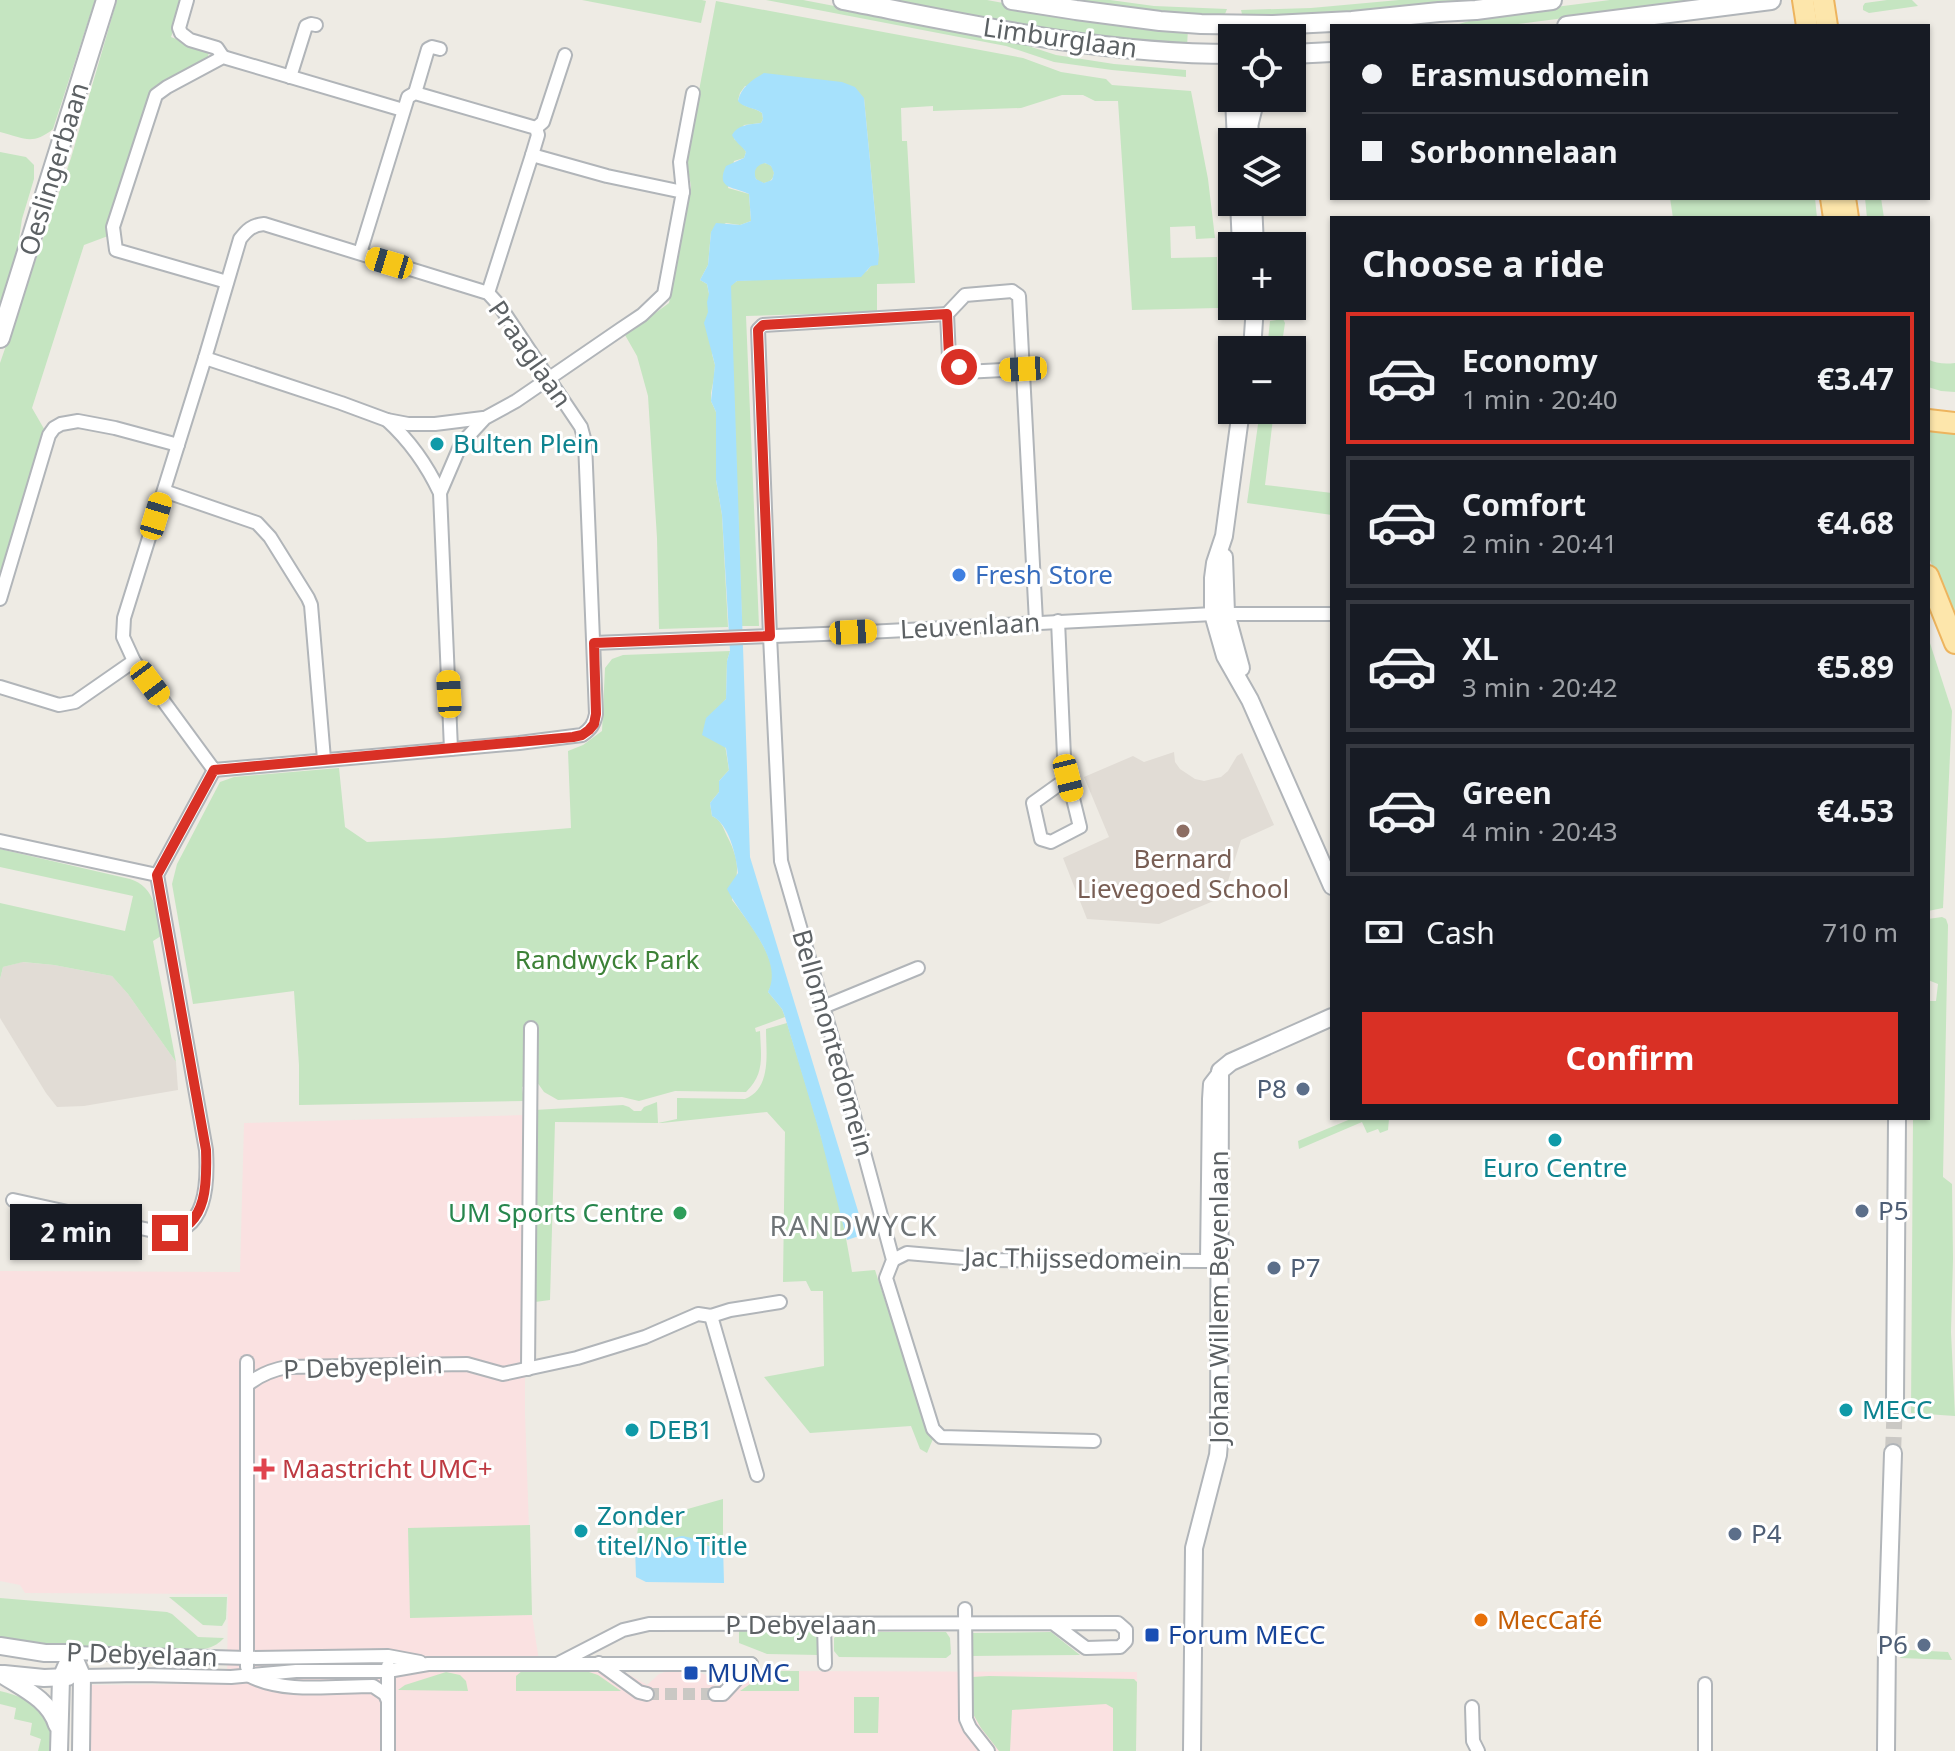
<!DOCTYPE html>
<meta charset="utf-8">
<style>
body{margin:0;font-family:"Noto Sans",sans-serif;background:#242831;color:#f1f3f6;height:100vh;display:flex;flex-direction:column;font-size:30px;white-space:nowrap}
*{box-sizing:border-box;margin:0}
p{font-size:26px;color:#9ea1a6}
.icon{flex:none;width:44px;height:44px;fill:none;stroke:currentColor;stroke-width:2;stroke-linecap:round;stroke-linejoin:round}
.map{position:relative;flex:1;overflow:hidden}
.sheet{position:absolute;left:1330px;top:216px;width:600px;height:904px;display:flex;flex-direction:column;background:#171b24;border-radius:0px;box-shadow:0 2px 6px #0004}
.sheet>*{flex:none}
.guide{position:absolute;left:1330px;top:24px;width:600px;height:176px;border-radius:0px;box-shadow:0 2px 6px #0004;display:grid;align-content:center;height:176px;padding:0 32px;background:#171b24}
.buttons{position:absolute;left:1218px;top:24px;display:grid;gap:16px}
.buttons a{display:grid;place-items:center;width:88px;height:88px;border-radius:0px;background:#171b24;box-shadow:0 2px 6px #0004;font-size:40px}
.end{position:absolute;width:36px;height:36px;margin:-18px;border:10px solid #d93025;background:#fff;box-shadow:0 0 0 4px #fff}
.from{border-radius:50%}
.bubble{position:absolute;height:56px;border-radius:0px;background:#171b24;box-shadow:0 2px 6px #0004;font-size:26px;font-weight:700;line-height:56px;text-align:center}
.car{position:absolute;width:24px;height:48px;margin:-24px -12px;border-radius:10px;box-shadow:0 0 6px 2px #0007;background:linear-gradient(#f5c518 24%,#345 0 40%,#f5c518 0 76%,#345 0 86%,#f5c518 0)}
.guide b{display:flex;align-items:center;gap:28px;height:76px;font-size:30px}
.guide b+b{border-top:2px solid #363941}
.guide i{width:20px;height:20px;background:#f1f3f6}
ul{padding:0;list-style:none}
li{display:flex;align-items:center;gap:24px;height:132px;margin:0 16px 12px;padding:0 16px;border:4px solid #363941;border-radius:0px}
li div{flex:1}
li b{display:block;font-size:30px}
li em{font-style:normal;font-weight:700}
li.on{border-color:#d93025}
li>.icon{width:72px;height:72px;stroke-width:1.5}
h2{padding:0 32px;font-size:36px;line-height:96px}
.pay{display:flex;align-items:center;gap:20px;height:88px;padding:0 32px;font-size:30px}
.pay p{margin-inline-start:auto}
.primary-button{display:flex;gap:16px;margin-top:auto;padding:16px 32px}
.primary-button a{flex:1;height:92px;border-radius:0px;background:#d93025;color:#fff;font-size:32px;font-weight:700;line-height:92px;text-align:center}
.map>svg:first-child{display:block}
</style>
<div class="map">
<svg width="1955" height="1751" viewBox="0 0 1955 1751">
<rect width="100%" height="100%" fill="#eeebe4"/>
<g fill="#e1dcd5">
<path d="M1174,752l1,10 5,7 15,10 9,2 17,-4 7,-6 9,-15 5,-3 32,72 -33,15 -18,57 -64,27 -72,-5 -24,-61 46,-21 -25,-60 49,-21 11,6z"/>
<path d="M22,962l32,3 58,11 16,18 48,68 2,28 -94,16 -27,1 -11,-14 -46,-75v-39l3,-12z"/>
</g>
<path fill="#fae1e1" d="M525,1115v298l7,202 7,46 48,9 36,1 24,14 12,-11 18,-6 9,-1 20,8 10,13 15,-17 406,1 -1,79h-1047l1,-66 137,-1 1,-90 -203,-1 -5,-8 -20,-4v-310l240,1 4,-149z"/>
<g fill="#c5e5c1" fill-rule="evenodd">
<path d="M0,0h95l-42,129c-21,17 -29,9 -53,3z"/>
<path d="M117,0h67l-13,37 38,15 -2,8 -55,31 -44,145 -24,9 -52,163 15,26 -47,154v-225l71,-205z"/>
<path d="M582,0h120l4,1 -5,22z"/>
<path d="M766,0h37l204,39 49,16 58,9 72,6v7l-74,-7 -58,-8 -48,-16z"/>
<path d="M885,0h102l98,18 103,11 -1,17 -104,-10z"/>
<path d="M1037,0h73l44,6 73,3 -2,5 -7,5z"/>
<path d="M1399,0h92l-110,13 -134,5 -5,-4 -1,-4 70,-2z"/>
<path d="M1610,0h92l-200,26h-50l34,-10z"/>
<path d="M1887,0h25l6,6 -49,7 -6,-3v-4l2,-3z"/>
<path d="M716,1l307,57 38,14 45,7 6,6 79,6 17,88 7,59 -19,1 -1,-13 -25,1 1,31 46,-1 1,51 -86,2 -14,-209h-23l-12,-6h-21l-41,13 -88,3v-5l-32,2 1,33h5l8,142 -38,1v28l-131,4 13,310h-17l-11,-313 -19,41 3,11 -1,13 -3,15v8l5,11v68l6,35 6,112 -69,2 -2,-91 -9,-142 -11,-40 -12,-21 44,-32 22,-117 -5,-27zM745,86l119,12 15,157 -12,16 -4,2 -126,8 -6,4v16l-22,-7 -2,-10 -7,-4 8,-15 3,-33 15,-9 14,2 11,-4 -2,-27 -21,-6 6,-27 10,-3 2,-6 -5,-8 -7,-5 10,-14 17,-2 2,-4 -1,-6c-8,-6 -19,-5 -24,-13l2,-7z"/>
<path d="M0,152l26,5 8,8v14l-12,40 -6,40 -16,47z"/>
<circle cx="764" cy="173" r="10"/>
<path d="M1670,198h145l2,20h-144z"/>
<path d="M1865,198h16l3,20h-17z"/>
<path d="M1283,319l2,4 -4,27h-14l3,-29z"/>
<path d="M1928,359c8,5 18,5 27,4v29l-14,-1 -13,-4z"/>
<path d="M1260,410h14l-9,75 67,8v22l-85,-12z"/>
<path d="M1928,426l27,4v194l-27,-69z"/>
<path d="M1928,637l24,74 -9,197 -15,3z"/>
<path d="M730,651l-3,10 -1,38 -7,8 10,63 -10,11v11l-9,11 2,13c9,4 11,11 15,20 14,27 11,36 5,64 15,20 42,53 41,80 0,3 -3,8 -5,12l14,17 3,8 -30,11 1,4 4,-1c1,25 5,43 -14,61l-71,-1 -36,10 -17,-4 -64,3 -14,-8 -7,-10 -15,5 2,14 -225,4v-40l-5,-74 -101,13 -21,-120 5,-20 43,-82 14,-5 105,-9 6,59 22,15 77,-4 127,-10 -3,-77 15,-6 19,-14 3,-63 7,-9 11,-4z"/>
<path d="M0,849l130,30c26,8 26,33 31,57l-8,5 23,121 -48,-68 -16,-18 -58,-11 -31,-3 -20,5 -3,12v-76l125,28 8,-35 -133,-29z"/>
<path d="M1942,917l4,2 2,6 -5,252 9,7 1,75 -2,73 4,84 -44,-3 2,-295h15v-117h8l2,-17 -10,-4v-61z"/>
<path d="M787,1023c25,82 52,165 65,249l23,-2 48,147 10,22 -6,14 -7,-4 -9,-23 -101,7 -46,-56 60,-11 -1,-75h-12l-5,-10 -23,1 2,-150 -18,-20 -105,11 -107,-1 -5,178 -15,2 -1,-192 89,-5 6,2 5,4h7l3,-4 13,-5 1,21 19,-4v-21l68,1c27,-11 21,-46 21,-70z"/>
<path d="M1353,1118h64l-28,1 -1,11 -8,3 -2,-4 -11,4 -5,-11 -63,27 -1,-8z"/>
<path d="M723,1499v46l-7,3 -9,-1 -13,-8 -30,1 -9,6 -20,3 3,-21 4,-1 3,-6z"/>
<path d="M530,1525l2,90 -122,3 -2,-90z"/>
<path d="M169,1597h58l-1,22 -4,7 -19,-1z"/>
<path d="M0,1598l167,14 5,2 26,23 26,1c-5,5 -9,8 -16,10 -22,6 -47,2 -69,1 -47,-2 -93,-4 -139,-12z"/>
<path d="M739,1631l76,1 4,5v18l-52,-1 -28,-11z"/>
<path d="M841,1632h105l4,6 1,16 -5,4 -107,-1 -5,-6v-13z"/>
<path d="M1051,1632l29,23 -109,1 -1,-23z"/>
<path d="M1910,1650l38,2 4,8 -52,-2 5,-7z"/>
<path d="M523,1670l63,1 12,4 23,16h-105v-15z"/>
<path d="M777,1671h22v20h-59l23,-16z"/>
<path d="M446,1672l14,3 6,6 2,10 -70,-1 7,-5z"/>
<path d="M989,1676l145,3 3,3 -1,69h-23v-43l-7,-4 -94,6 -2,41h-11l-18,-23 -8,-14 -1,-37z"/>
<path d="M0,1691c39,10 50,19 54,60h-16l3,-12 -11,-4 2,-12 -18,-4 2,-11 -16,-4z"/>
<path d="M854,1697h25l-1,36h-24z"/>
</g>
<g fill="#a6e1fc" fill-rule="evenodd">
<path d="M764,73l78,9 13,5 9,11 15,157 -1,10 -7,1 -10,11 -124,4 -6,5 19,571 115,377 -18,6 -27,-106 -35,-117 -3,-8 -14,-17c17,-34 -28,-75 -41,-103l11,-16c-2,-18 -9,-49 -26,-57l-2,-13 9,-11v-11l10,-11 -3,-22 -24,-13 4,-17 20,-19 1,-38 3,-10 -8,-136 -6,-35v-68l-5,-11 4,-36 -11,-42 4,-11 -1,-10 2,-8 -2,-10 -7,-4 8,-15 3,-33 5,-9 24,2 11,-4 -2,-27c-15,-8 -34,-4 -23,-28l18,-8 2,-6c-4,-6 -11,-10 -14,-17 5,-10 18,-11 29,-12l2,-4 -1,-6c-8,-6 -19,-5 -24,-12 3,-14 14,-21 26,-28zM765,163l6,3 3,7 -2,7 -8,3 -8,-4c-3,-8 0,-14 9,-16z"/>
<path d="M682,1536c4,1 8,1 12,3 12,5 16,11 29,6l1,38 -78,-1 -10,-5 -1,-30 20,-1 9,-6z"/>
</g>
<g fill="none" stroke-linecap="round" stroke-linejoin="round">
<path stroke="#cac8c4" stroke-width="12" stroke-dasharray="12 6" stroke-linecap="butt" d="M647,1694h68"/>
<path stroke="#cac8c4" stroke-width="16" stroke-dasharray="16 8" stroke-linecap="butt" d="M1893,1453l2,-52"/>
<g stroke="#b1b5b9" stroke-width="16">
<g id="minor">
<path d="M187,0l-8,28 2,5 9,7 27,8 6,9"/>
<path d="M290,77l16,-51 5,-2 5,1"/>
<path d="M415,93l13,-44 4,-2 8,2"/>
<path d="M536,128l7,-6 22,-67"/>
<path d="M683,192l-3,-30 13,-69"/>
<path d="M264,224l224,69 11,12 82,122 4,15 11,272c-2,10 -5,15 -14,21l-63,8 -305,27 -80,-109 -11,-24 1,-19 81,-260 35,-119c7,-9 12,-14 24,-15z"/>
<path d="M360,253l48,-156 7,-4 121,35 2,7 -6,20 -44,138"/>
<path d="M227,282l-111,-32 -3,-23 43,-132 11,-8 56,-30 180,53"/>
<path d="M947,314l-184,11 -5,5 12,306 11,225 65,225 47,174 -7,18 47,151 8,8 153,4"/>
<path d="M205,358l136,45 46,17 21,4h27l48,-6"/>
<path d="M1023,369l-59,3 -15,-15 -2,-43 18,-19 47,-4 7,5 17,326"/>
<path d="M387,420c23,21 40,45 53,73l11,256"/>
<path d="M164,491l93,32 13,14 38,61 3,7 13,154"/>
<path d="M440,493l21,-49 24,-26 31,-17 105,-72 21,-14 22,-21 19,-102 -76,-16 -75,-21"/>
<path d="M0,599l49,-164 5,-7 7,-4 17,-3 37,7 63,17"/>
<path d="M1058,621l6,136 4,21 -35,25 8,36 10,3 29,-15 -12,-49"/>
<path d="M594,643l254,-10 365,-19h119"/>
<path d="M0,687l59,18 16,-3 59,-41"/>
<path d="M0,841l157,34"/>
<path d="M823,1007l95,-39"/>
<path d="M13,1200l150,33c44,0 45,-50 43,-83l-49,-275 57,-105"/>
<path d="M893,1260l14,-7 81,7 219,1 2,-162 1,-15 10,-13"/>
<path d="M711,1316l46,159"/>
<path d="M528,1369l3,-341"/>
<path d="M247,1385c12,-10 24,-15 40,-18l180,-3 36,10 74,-16 68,-21 53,-23 13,2 19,-6 50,-8"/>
<path d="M965,1609l1,110 4,9 18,23"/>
<path d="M824,1625l1,39"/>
<path d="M72,1653l175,5 141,-2 32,6"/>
<path d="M599,1663l40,29 8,2"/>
<path d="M557,1664l66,-34 26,-6 469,-1 8,7v11l-6,6 -34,1 -32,-24"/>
<path d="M388,1666v85"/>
<path d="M247,1667v-305"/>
<path d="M248,1675c34,19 86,11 125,11l12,8 3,7"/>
<path d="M82,1676l59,-1 90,2 65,-6h92l40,-7h323"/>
<path d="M1705,1684v67"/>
<path d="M715,1694h8l28,-30"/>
<path d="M1472,1707l1,34 5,10"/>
</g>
</g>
<g stroke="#b1b5b9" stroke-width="20">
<g id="tertiary">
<path d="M1234,98l2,44"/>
<path d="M1249,112l1,30"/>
<path d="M1239,202l2,44"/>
<path d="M1253,202l2,44"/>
<path d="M1252,350l3,-44"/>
<path d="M1241,410l-17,126 -9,27 -2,15v36l12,42 25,44 82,186"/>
<path d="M1224,557l2,56 15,55"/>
<path d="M1895,1401l2,-283"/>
<path d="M0,1646l45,7h27"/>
<path d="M72,1653l10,23 -1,75"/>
<path d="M1,1674c21,14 48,25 56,51"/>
<path d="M4,1674l40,4 24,-1"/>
<path d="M59,1751l2,-73 11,-25"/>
<path d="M1192,1751l2,-203 24,-93 1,-12 1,-372 11,-9 101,-45"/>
<path d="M1886,1751l1,-110 6,-188"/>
</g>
</g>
<g stroke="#b1b5b9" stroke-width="22">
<g id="secondary">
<path d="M843,0c129,25 257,54 389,54"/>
<path d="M1012,0l64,10 84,11 41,3 72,1 79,-4 87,-9 37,-2 76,-10"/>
<path d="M1567,26l204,-26"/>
<path d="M1292,54l40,-2"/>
<path d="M1249,122l6,-24"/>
<path d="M0,338l106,-338"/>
</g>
</g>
<g stroke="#edb45e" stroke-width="24">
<g id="primary">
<path d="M1803,0l4,26"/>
<path d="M1823,0l4,26"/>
<path d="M1831,198l3,20"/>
<path d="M1845,198l3,20"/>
<path d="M1928,420l27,3"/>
<path d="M1928,576l27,67"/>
</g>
</g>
<use href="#minor" stroke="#fff" stroke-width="12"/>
<use href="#tertiary" stroke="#fff" stroke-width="16"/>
<use href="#secondary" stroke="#fff" stroke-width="18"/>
<use href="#primary" stroke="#fde6ab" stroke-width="20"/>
</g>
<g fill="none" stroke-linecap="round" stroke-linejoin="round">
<path stroke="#d93025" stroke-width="10" d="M170,1233c38,-8 37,-52 36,-83l-49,-275 57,-105 359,-33 9,-2 7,-5 5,-6 2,-10 -2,-71 176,-7 -12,-306 5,-5 184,-11 2,43 10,10"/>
</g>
<g fill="#0f9aa8" stroke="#fff" stroke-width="3">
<circle cx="437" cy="444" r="8"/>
<circle cx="1555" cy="1140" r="8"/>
<circle cx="1846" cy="1410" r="8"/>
<circle cx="632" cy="1430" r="8"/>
<circle cx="581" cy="1531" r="8"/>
</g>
<circle fill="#3f7fe0" stroke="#fff" stroke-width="3" cx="959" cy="575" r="8"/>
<circle fill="#8d6e63" stroke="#fff" stroke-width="3" cx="1183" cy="831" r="8"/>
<g fill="#5c6f8a" stroke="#fff" stroke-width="3">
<circle cx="1303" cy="1089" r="8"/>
<circle cx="1862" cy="1211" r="8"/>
<circle cx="1274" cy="1268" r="8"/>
<circle cx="1735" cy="1534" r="8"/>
<circle cx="1924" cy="1645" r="8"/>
</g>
<circle fill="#2e9e5b" stroke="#fff" stroke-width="3" cx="680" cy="1213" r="8"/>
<path fill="#e0444e" stroke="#fff" stroke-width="3" d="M260 1457h8v8h8v8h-8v8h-8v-8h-8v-8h8z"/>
<circle fill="#e8710a" stroke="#fff" stroke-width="3" cx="1481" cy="1620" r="8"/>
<g fill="#1a4fb4" stroke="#fff" stroke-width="3">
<rect x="1144" y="1627" width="16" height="16" rx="4"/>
<rect x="683" y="1665" width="16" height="16" rx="4"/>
</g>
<g text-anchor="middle" stroke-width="6" stroke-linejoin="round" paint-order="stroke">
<g font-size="26" fill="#5c6164" stroke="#fff">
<text transform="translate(1060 38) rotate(8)" y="9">Limburglaan</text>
<text transform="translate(54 169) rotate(-73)" y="9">Oeslingerbaan</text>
<text transform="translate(530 354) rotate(55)" y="9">Praaglaan</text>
<text transform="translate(970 626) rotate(-3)" y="9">Leuvenlaan</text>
<text transform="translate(833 1043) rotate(74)" y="9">Bellomontedomein</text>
<text transform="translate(1073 1259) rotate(1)" y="9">Jac Thijssedomein</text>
<text transform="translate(1219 1297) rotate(-90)" y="9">Johan Willem Beyenlaan</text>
<text transform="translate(363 1367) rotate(-2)" y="9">P Debyeplein</text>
<text x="801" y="1634">P Debyelaan</text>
<text transform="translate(142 1655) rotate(2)" y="9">P Debyelaan</text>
</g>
<g font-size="26" fill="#0d838f" stroke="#fff" text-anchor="start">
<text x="453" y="453">Bulten Plein</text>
<text x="1555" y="1177" text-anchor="middle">Euro Centre</text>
<text x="1862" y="1419">MECC</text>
<text x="648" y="1439">DEB1</text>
<text x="597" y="1525">Zonder<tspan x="597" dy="30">titel/No Title</tspan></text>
</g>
<g font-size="26" fill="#366cbe" stroke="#fff" text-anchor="start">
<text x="975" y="584">Fresh Store</text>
</g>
<g font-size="26" fill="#785e54" stroke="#fff">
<text x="1183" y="868">Bernard<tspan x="1183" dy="30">Lievegoed School</tspan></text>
</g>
<g font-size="26" fill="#3c8136" stroke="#fff">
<text x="607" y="969">Randwyck Park</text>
</g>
<g font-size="26" fill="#4e5e75" stroke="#fff" text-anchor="start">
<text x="1287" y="1098" text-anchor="end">P8</text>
<text x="1878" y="1220">P5</text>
<text x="1290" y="1277">P7</text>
<text x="1751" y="1543">P4</text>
<text x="1908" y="1654" text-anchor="end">P6</text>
</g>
<g font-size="26" fill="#27864d" stroke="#fff" text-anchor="end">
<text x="664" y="1222">UM Sports Centre</text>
</g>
<g font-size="26" fill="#be3a42" stroke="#fff" text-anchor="start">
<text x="282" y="1478">Maastricht UMC+</text>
</g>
<g font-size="26" fill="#c56008" stroke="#fff" text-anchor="start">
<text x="1497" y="1629">MecCafé</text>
</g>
<g font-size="26" fill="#164399" stroke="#fff" text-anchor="start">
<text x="1168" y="1644">Forum MECC</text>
<text x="707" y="1682">MUMC</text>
</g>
<g font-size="28" letter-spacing="2" fill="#6d7376" stroke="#fff">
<text x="854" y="1236">RANDWYCK</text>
</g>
</g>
</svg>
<div class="buttons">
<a><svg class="icon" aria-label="locate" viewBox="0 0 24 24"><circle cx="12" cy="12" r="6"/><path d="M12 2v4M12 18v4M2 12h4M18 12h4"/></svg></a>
<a><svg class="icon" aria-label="layers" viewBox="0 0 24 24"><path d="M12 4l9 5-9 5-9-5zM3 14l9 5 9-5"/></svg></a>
<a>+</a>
<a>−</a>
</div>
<i class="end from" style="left:959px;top:367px"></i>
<i class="end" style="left:170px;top:1233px"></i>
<div class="bubble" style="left:10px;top:1204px;width:132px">2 min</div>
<i class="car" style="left:389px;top:263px;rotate:287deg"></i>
<i class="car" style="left:1023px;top:369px;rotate:267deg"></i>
<i class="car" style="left:156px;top:516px;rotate:17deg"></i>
<i class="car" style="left:853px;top:632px;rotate:87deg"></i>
<i class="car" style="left:150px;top:683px;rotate:143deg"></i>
<i class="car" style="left:449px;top:694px;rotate:357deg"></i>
<i class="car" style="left:1068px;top:778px;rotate:166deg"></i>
<div class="guide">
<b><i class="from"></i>Erasmusdomein</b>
<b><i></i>Sorbonnelaan</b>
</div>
<section class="sheet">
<h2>Choose a ride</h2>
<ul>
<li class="on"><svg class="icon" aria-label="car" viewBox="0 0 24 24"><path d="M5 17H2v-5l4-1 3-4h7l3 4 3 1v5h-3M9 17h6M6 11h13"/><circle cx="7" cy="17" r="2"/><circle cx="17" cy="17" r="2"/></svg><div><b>Economy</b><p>1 min · 20:40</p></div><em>€3.47</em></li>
<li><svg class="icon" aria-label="car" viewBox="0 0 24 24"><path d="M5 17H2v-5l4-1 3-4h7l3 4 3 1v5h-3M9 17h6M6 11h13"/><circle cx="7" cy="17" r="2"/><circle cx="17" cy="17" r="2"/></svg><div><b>Comfort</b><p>2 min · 20:41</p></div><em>€4.68</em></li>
<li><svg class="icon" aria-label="car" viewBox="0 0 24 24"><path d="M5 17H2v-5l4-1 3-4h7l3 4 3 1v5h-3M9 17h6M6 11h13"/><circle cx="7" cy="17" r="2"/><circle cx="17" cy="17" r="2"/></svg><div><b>XL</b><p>3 min · 20:42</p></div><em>€5.89</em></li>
<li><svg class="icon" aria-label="car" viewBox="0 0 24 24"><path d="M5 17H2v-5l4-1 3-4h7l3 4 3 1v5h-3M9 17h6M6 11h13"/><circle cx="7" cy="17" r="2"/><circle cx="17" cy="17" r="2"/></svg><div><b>Green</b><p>4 min · 20:43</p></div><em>€4.53</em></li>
</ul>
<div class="pay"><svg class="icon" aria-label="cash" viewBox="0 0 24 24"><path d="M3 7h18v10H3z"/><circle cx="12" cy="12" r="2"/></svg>Cash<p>710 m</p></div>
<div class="primary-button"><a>Confirm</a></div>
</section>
</div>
